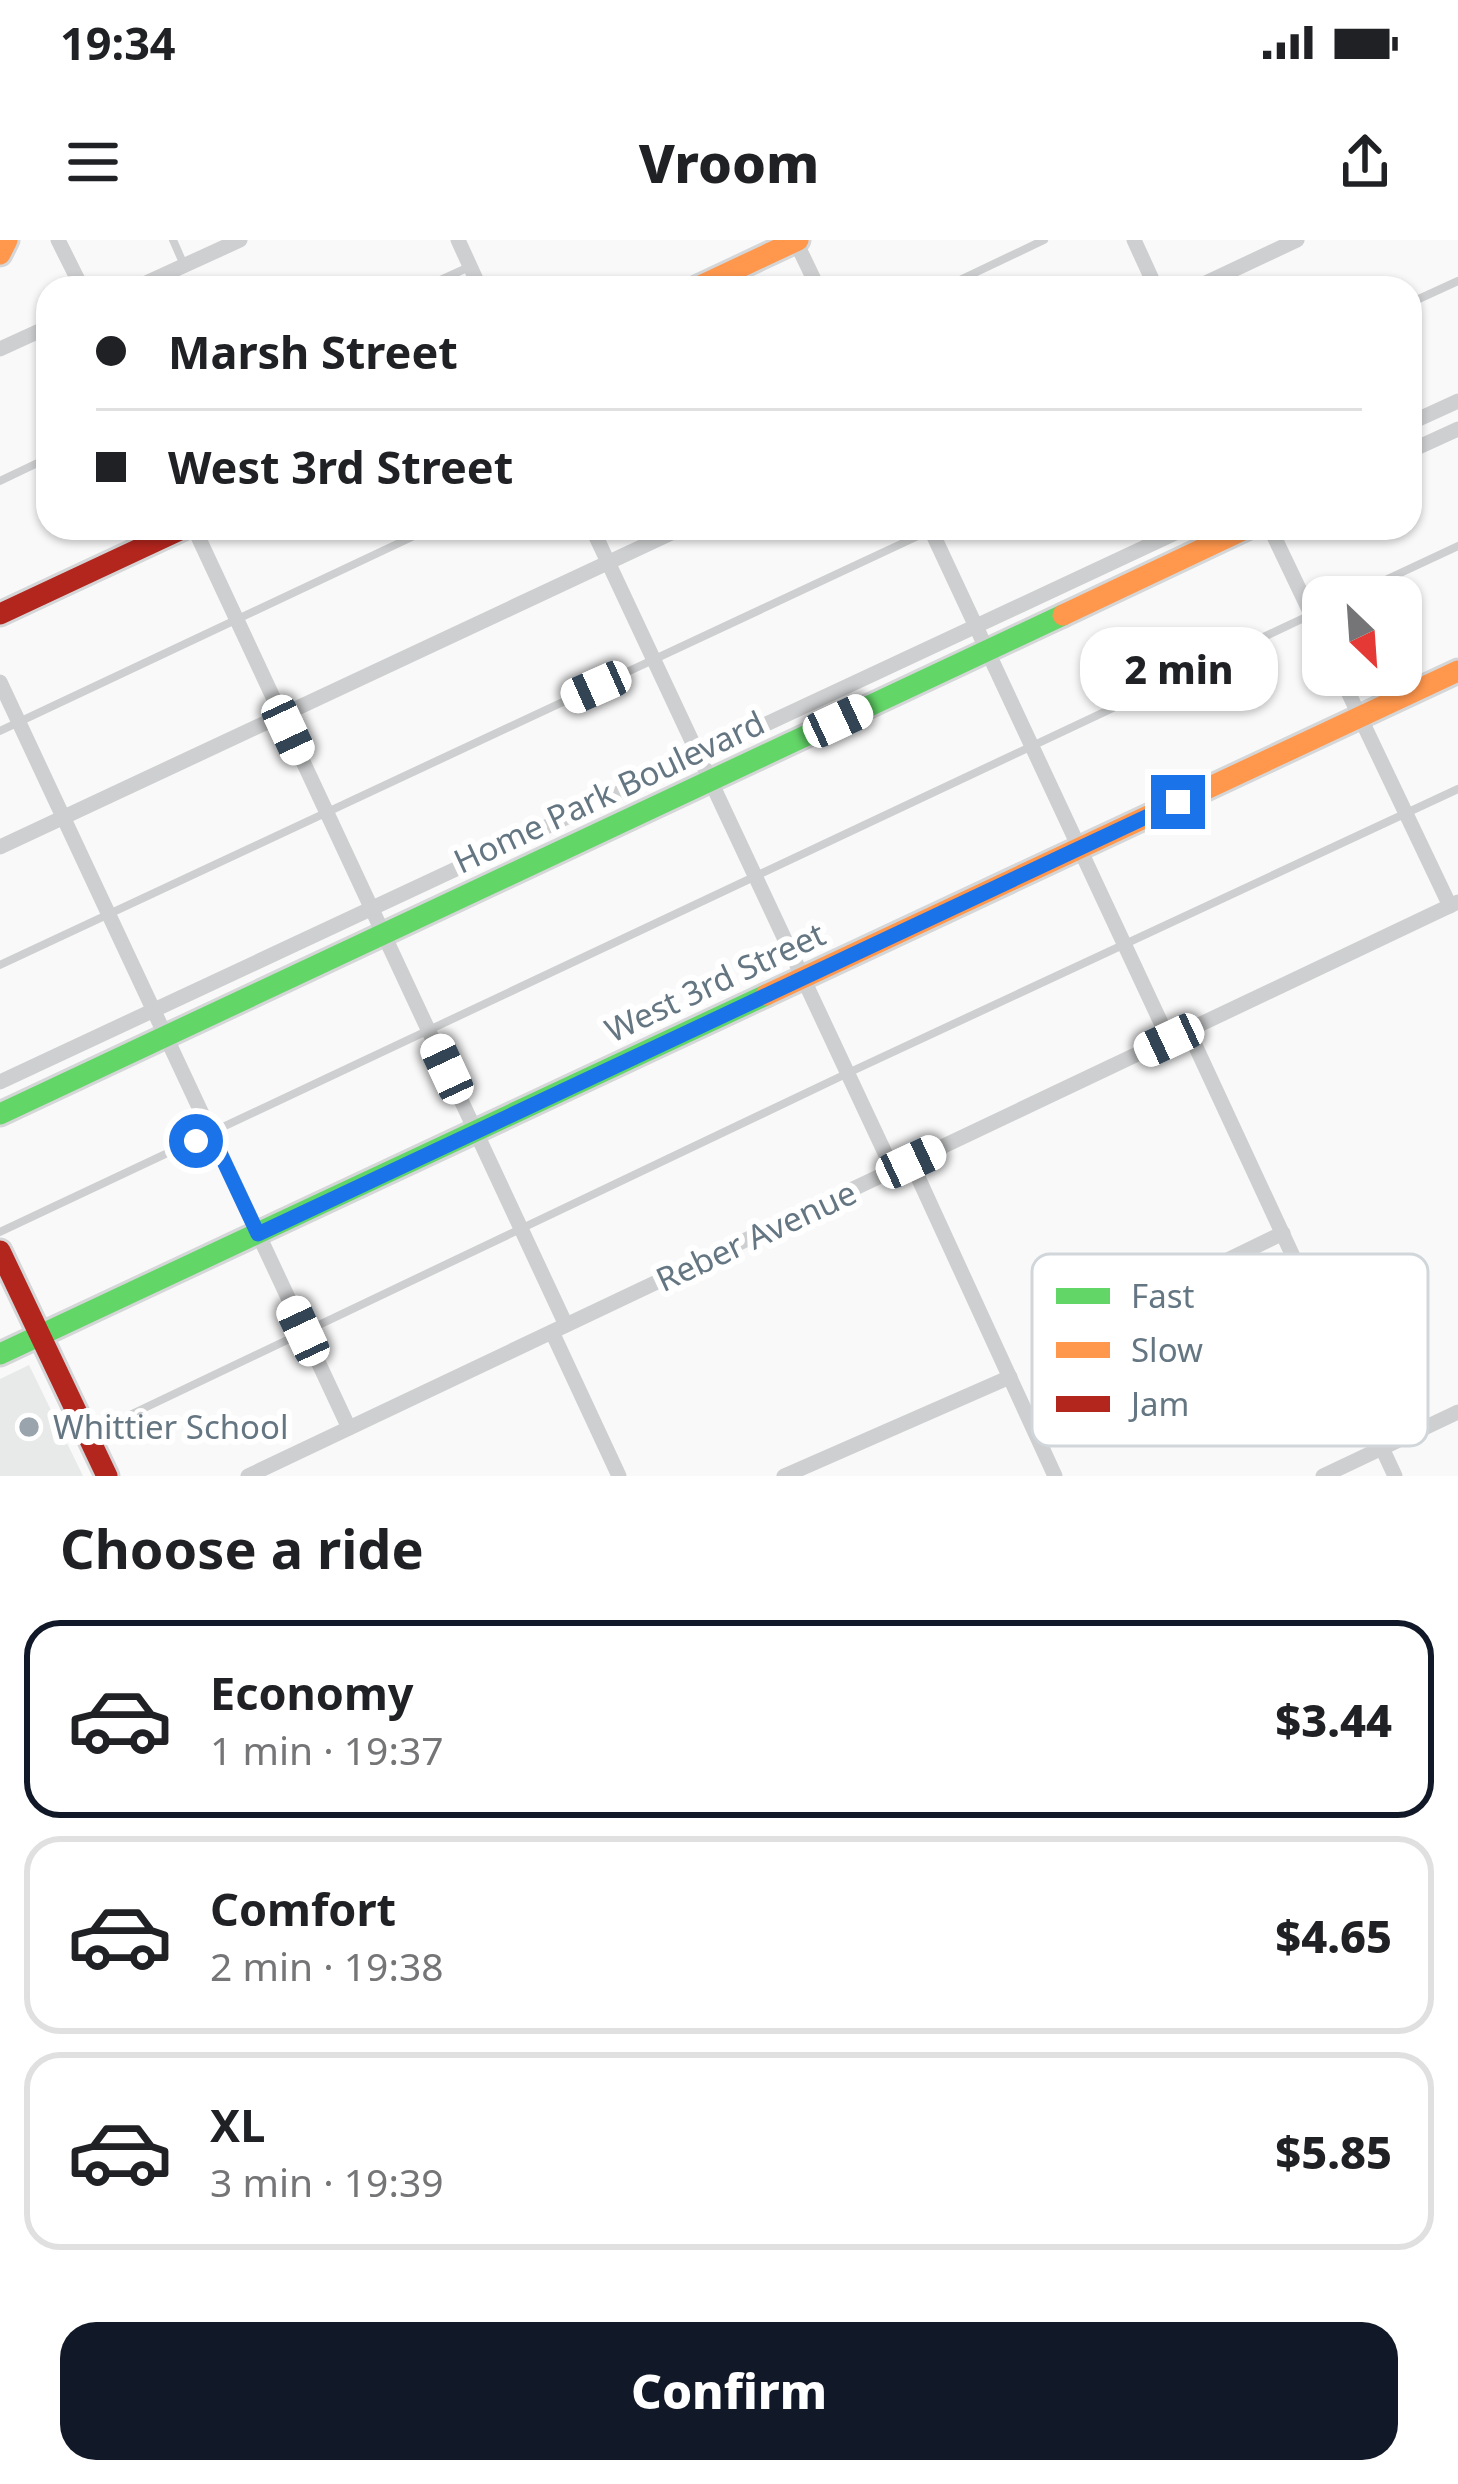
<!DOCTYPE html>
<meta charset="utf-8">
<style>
body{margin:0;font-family:"Noto Sans",sans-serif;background:#f6f6f6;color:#202124;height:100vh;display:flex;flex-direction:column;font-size:45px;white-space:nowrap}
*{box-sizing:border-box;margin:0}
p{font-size:39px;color:#757577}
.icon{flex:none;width:66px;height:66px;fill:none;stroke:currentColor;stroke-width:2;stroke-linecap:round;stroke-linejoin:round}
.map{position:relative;height:1236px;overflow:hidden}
.drawer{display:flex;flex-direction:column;background:#fff;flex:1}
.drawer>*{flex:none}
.banner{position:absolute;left:36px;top:36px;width:1386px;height:264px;border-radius:36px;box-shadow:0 3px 9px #0004;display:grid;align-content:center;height:264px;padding:0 60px;background:#fff}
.needle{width:78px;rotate:155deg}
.fabs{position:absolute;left:1302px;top:336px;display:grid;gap:24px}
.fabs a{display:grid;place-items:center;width:120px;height:120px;border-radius:24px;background:#fff;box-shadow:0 3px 9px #0004;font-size:60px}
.end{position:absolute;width:54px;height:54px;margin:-27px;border:15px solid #1a73e8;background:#fff;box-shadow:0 0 0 6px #fff}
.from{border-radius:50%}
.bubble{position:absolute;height:84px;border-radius:36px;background:#fff;box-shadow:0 3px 9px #0004;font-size:39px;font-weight:800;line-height:84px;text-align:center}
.car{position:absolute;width:36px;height:72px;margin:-36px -18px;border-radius:15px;box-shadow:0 0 9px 3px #0007;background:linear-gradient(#fff 24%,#345 0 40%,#fff 0 76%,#345 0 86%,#fff 0)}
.banner b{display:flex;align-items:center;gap:42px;height:114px;font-size:45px}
.banner b+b{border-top:3px solid #e0e0e0}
.banner i{width:30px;height:30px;background:#202124}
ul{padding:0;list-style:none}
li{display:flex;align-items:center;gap:36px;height:198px;margin:0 24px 18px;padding:0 36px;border:6px solid #e0e0e0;border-radius:36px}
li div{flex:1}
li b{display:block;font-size:45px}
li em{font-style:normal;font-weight:800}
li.current{border-color:#111827}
li>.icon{width:108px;height:108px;stroke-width:1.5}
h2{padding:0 60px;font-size:54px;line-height:144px}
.button{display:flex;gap:24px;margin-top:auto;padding:24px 60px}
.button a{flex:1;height:138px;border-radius:36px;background:#111827;color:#fff;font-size:48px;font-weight:800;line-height:138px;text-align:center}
.status{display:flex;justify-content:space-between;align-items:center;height:84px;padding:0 60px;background:#fff;direction:ltr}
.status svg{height:33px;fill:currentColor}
header{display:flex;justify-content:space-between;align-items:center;height:156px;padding:0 60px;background:#fff;font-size:54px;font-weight:800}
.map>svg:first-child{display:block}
</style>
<div class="status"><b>19:34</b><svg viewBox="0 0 49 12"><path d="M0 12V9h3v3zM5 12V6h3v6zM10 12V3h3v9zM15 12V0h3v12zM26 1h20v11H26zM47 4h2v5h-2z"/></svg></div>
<header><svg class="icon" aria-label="menu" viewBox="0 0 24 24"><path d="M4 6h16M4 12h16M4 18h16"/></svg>Vroom<svg class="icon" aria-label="share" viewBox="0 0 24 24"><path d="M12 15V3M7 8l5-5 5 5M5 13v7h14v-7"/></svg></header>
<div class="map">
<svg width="1458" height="1236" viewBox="0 0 1458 1236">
<rect width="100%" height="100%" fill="#f9f9f9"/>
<path fill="#e8e9e9" d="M29,1125l54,111h-83v-97z"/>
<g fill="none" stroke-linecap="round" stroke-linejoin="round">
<g stroke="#d5d6d7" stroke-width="27">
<g id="fast">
<path d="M0,874l1063,-499"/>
<path d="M0,1114l766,-359"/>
</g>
</g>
<g stroke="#d5d6d7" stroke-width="27">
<g id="slow">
<path d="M0,14l7,-14"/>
<path d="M696,48l102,-48"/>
<path d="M1063,375l184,-87"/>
<path d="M766,755l692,-324"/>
</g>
</g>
<g stroke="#d5d6d7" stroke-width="27">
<g id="jam">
<path d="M0,374l184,-86"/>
<path d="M0,1011l107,225"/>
</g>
</g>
<g stroke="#cecfd0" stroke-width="8">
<path d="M173,0l11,25"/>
<path d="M423,48l46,-21"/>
<path d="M943,48l101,-48"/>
<path d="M1410,63l48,-22"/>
<path d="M0,241l48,-23"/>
<path d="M1349,357l109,-51"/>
<path d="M0,491l431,-203"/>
<path d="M0,725l933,-436"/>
<path d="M0,992l1323,-623"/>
<path d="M92,1193l756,-360 610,-284"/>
</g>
<g stroke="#cecfd0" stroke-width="15">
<path d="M58,0l24,48"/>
<path d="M458,0l22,48"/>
<path d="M795,0l23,48"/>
<path d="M1134,0l22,48"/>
<path d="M135,48l105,-48"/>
<path d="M1195,48l102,-48"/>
<path d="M0,109l48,-22"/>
<path d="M1410,183l48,-22"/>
<path d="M1410,211l48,-22"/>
<path d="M194,288l372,797"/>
<path d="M592,288l301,642"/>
<path d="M930,288l239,512"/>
<path d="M1270,288l53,111"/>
<path d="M1340,435l110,231"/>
<path d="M0,442l349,746"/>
<path d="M0,607l682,-319"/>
<path d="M1188,790l207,446"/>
<path d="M0,842l1186,-554"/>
<path d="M911,922l144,314"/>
<path d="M1174,1046l109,-53"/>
<path d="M552,1092l67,144"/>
<path d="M248,1236l1210,-574"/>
<path d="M784,1236l226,-99"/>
<path d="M1323,1236l135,-64"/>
</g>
<use href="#fast" stroke="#63d668" stroke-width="21"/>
<use href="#slow" stroke="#ff974d" stroke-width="21"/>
<use href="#jam" stroke="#b3261e" stroke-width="21"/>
</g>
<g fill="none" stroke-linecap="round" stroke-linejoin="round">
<path stroke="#1a73e8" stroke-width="15" d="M196,901l15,-7 47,100 920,-432"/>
</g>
<circle fill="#99a4ac" stroke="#fff" stroke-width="4.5" cx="29" cy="1187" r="12"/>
<g text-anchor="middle" stroke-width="12" stroke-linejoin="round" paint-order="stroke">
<g font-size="33" fill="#657683" stroke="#fff">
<text transform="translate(609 552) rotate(-25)" y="12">Home Park Boulevard</text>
<text transform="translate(715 742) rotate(-25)" y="12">West 3rd Street</text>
<text transform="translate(756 996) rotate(-25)" y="12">Reber Avenue</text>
</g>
<g font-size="33" fill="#657683" stroke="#fff" text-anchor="start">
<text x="53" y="1199">Whittier School</text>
</g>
</g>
<rect x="1032" y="1014" width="396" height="192" rx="18" fill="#fff" stroke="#d1d6da" stroke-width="3"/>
<rect x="1056" y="1048" width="54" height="16" fill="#63d668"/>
<rect x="1056" y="1102" width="54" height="16" fill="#ff974d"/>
<rect x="1056" y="1156" width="54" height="16" fill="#b3261e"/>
<g font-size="33" fill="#657683">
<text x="1131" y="1068">Fast</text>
<text x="1131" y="1122">Slow</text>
<text x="1131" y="1176">Jam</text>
</g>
</svg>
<div class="fabs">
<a><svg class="needle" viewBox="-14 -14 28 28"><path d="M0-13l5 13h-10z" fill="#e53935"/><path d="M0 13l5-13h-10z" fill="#757577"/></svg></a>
</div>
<i class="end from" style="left:196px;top:901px"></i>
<i class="end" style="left:1178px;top:562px"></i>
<div class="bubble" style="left:1080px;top:387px;width:198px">2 min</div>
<i class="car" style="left:596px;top:447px;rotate:246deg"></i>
<i class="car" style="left:838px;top:481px;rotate:65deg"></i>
<i class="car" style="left:288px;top:490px;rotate:155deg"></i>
<i class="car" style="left:1169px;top:800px;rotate:245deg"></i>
<i class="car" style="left:447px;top:829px;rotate:335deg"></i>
<i class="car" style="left:911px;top:922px;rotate:65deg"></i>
<i class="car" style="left:303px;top:1091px;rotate:335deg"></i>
<div class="banner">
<b><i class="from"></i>Marsh Street</b>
<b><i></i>West 3rd Street</b>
</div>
</div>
<section class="drawer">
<h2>Choose a ride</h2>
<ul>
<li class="current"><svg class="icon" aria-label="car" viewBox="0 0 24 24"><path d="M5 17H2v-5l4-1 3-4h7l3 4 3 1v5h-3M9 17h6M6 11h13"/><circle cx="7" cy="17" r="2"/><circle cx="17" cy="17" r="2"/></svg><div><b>Economy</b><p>1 min · 19:37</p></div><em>$3.44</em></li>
<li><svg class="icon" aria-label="car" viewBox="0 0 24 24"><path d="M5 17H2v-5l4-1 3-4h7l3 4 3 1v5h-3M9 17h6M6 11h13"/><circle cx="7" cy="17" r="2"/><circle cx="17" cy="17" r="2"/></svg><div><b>Comfort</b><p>2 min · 19:38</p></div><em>$4.65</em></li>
<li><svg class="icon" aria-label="car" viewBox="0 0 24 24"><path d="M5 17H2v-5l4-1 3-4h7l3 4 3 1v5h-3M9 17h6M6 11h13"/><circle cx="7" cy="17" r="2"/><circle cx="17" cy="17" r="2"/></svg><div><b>XL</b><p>3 min · 19:39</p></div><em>$5.85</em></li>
</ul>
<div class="button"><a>Confirm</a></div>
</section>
